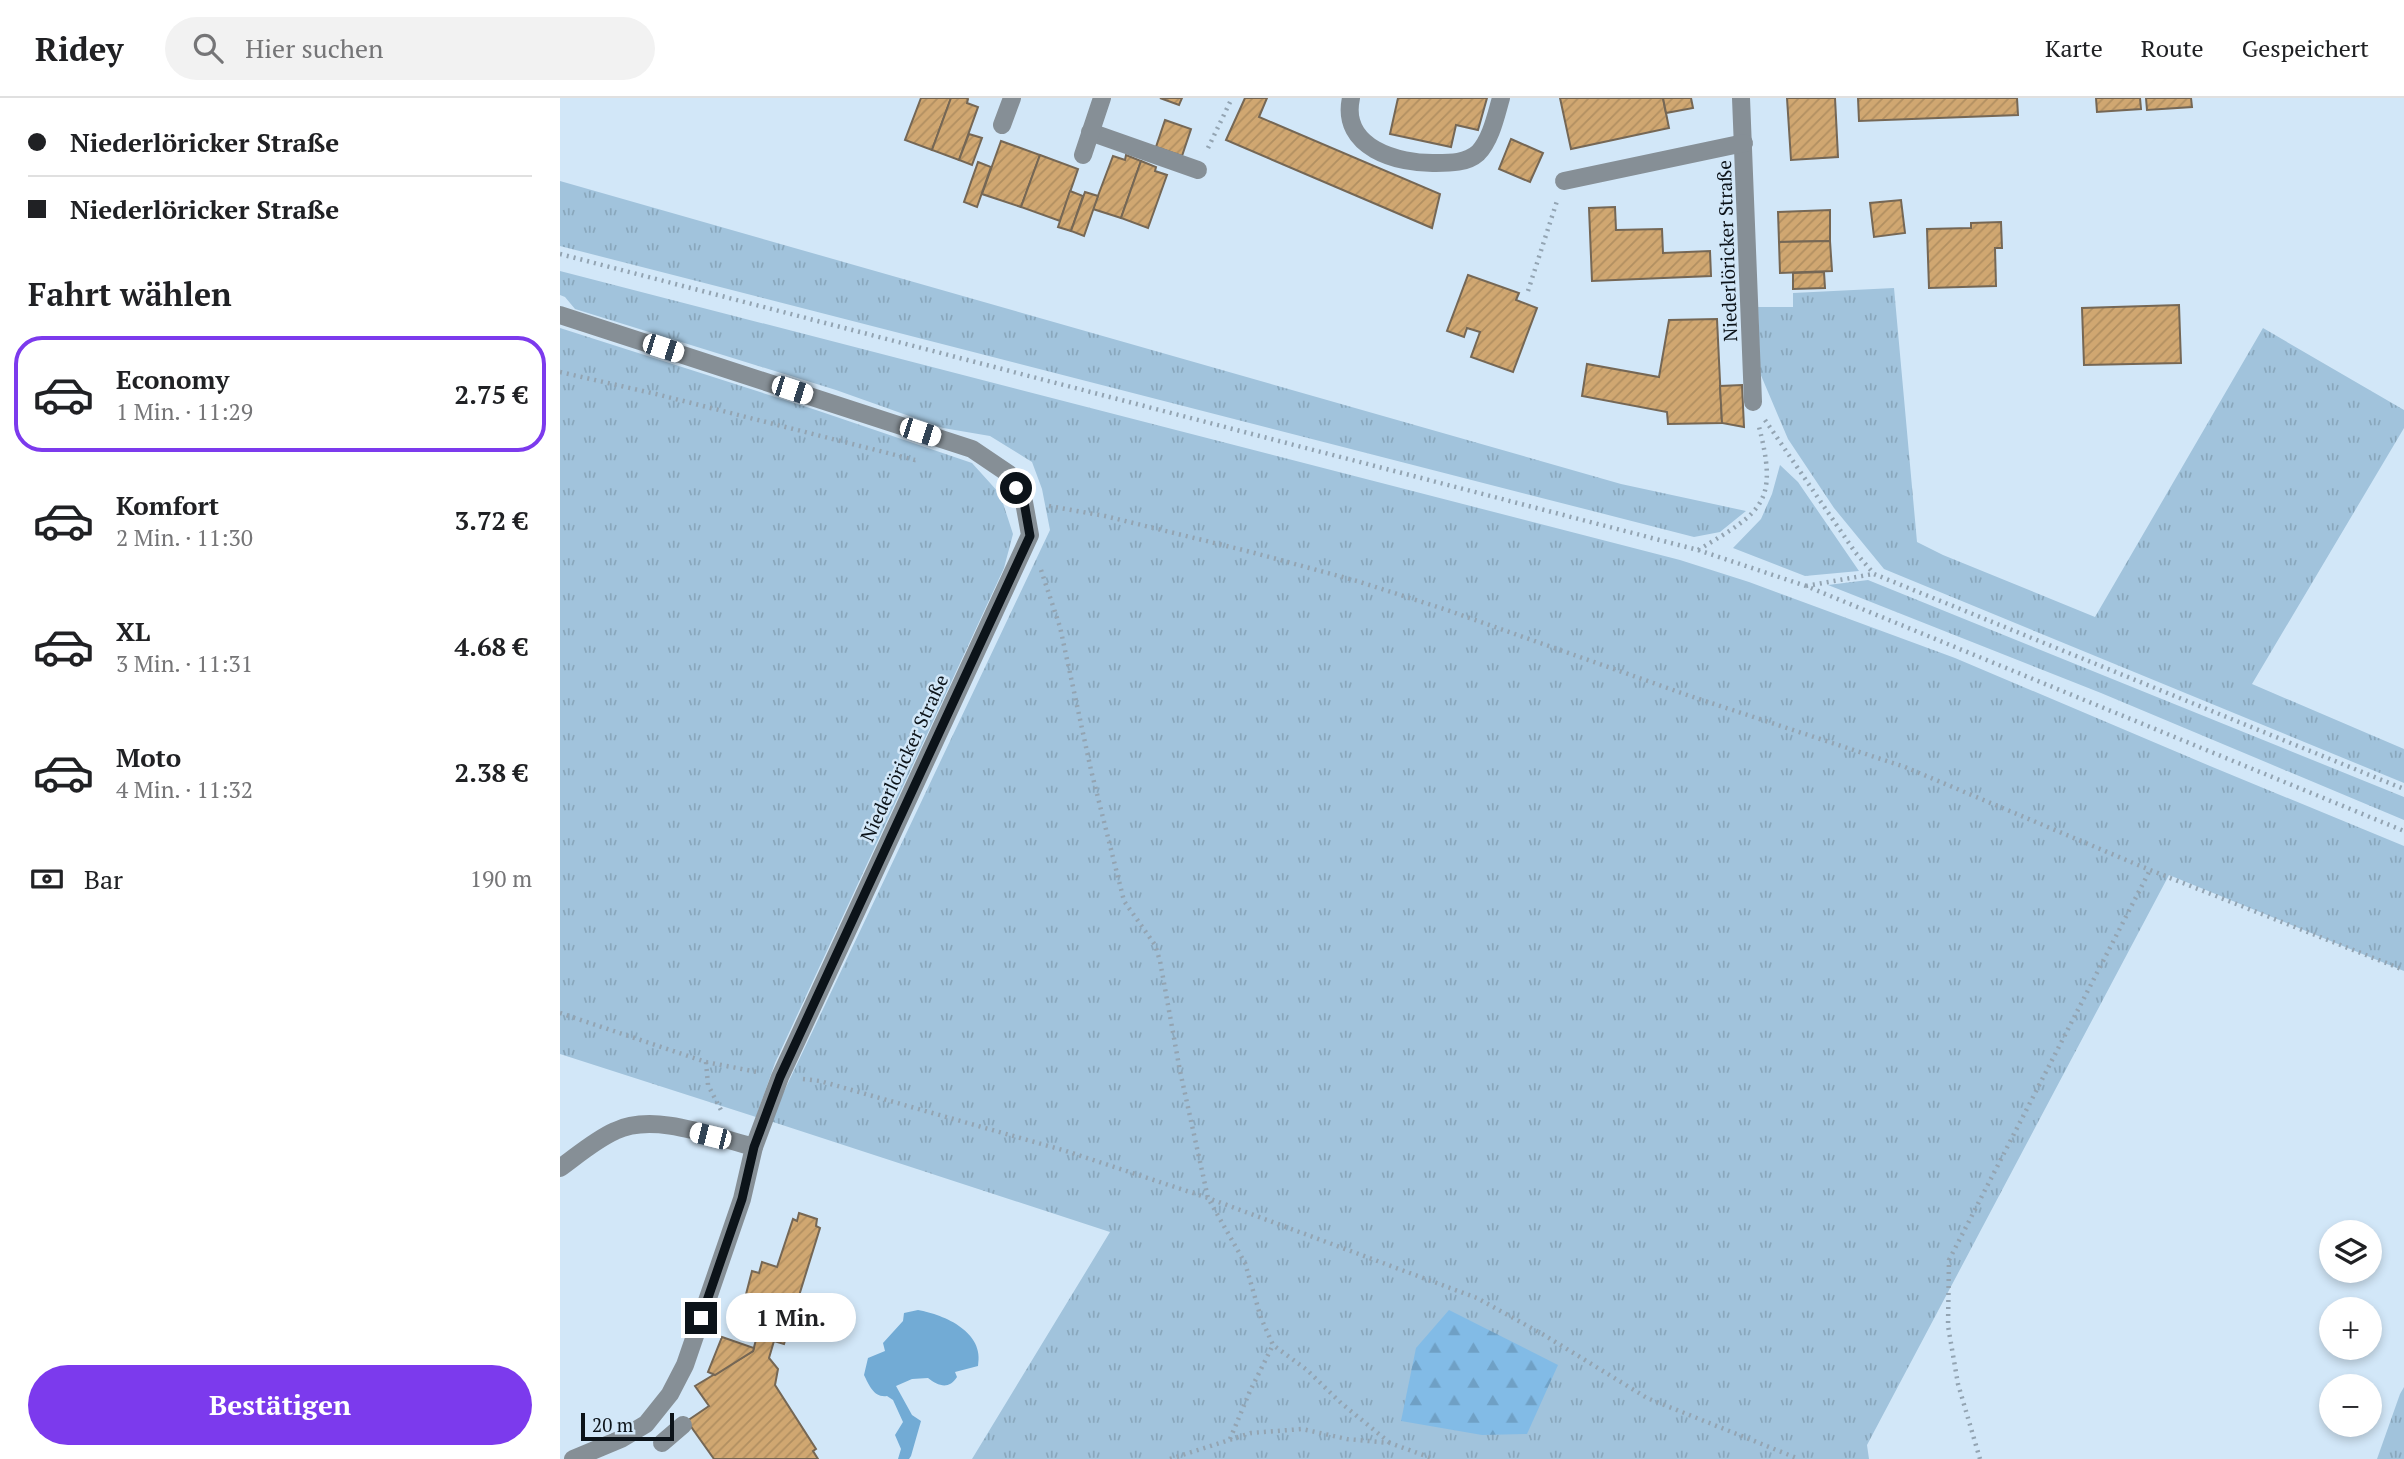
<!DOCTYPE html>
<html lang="de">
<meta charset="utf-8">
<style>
body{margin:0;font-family:"PT Serif",serif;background:#f2f2f2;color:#202124;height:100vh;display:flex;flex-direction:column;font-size:26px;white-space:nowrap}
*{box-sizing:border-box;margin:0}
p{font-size:23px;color:#757577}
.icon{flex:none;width:38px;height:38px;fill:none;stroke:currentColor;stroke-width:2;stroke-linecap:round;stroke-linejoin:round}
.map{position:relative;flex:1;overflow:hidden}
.sheet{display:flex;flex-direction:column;background:#fff;width:560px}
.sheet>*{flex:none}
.hud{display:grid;align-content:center;height:154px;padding:0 28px;background:#fff}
.tools{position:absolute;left:1759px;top:1122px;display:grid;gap:14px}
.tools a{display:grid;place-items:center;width:63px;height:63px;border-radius:50%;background:#fff;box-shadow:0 4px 10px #0003;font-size:35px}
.scale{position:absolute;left:21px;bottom:18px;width:93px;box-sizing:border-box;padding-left:7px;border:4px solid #0c1319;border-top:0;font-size:19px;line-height:24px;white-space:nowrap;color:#0c1319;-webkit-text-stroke:5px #d2e7f8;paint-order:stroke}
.end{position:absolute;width:32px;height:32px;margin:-16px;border:9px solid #0c1319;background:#fff;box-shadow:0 0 0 4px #fff}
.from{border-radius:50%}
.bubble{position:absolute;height:49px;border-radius:24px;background:#fff;box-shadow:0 4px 10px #0003;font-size:23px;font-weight:800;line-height:49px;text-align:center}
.car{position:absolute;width:21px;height:42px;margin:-21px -10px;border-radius:9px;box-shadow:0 0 5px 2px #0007;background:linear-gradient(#fff 24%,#345 0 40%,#fff 0 76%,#345 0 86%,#fff 0)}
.hud b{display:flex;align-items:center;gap:24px;height:66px;font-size:26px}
.hud b+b{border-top:2px solid #e0e0e0}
.hud i{width:18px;height:18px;background:#202124}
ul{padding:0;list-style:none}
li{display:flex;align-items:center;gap:21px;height:116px;margin:0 14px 10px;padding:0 14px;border:4px solid transparent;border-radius:28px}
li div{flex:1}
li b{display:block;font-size:26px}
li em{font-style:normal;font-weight:800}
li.selected{border-color:#7c3aed}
li>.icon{width:63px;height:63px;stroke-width:1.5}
h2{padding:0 28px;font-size:32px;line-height:84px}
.pay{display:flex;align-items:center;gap:18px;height:77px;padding:0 28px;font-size:26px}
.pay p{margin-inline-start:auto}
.button{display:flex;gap:14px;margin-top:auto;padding:14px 28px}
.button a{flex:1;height:80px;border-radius:42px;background:#7c3aed;color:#fff;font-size:28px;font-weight:800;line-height:80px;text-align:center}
header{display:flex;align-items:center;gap:42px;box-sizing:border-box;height:98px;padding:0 35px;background:#fff;border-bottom:2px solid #e0e0e0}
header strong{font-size:33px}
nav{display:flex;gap:38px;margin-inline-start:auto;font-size:24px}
.search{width:490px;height:63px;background:#f2f2f2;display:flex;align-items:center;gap:18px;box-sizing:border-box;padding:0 24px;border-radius:38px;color:#757577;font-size:26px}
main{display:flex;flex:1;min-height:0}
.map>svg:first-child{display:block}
</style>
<header>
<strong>Ridey</strong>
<div class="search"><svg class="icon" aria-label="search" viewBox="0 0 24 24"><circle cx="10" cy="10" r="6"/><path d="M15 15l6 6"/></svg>Hier suchen</div>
<nav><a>Karte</a><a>Route</a><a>Gespeichert</a></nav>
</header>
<main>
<section class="sheet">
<div class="hud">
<b><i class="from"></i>Niederlöricker Straße</b>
<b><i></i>Niederlöricker Straße</b>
</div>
<h2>Fahrt wählen</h2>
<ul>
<li class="selected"><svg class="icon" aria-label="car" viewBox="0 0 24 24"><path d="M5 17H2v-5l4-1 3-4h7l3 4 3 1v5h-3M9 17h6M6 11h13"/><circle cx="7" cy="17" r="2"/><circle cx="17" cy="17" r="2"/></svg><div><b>Economy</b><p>1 Min. · 11:29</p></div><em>2.75 €</em></li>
<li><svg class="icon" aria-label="car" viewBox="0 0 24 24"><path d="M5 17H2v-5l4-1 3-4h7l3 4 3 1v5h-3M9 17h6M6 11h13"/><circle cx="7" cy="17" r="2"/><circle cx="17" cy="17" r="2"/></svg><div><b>Komfort</b><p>2 Min. · 11:30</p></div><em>3.72 €</em></li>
<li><svg class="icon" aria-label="car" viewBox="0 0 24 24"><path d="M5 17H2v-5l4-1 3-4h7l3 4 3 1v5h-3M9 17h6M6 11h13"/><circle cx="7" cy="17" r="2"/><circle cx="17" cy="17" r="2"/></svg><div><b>XL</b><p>3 Min. · 11:31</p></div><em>4.68 €</em></li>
<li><svg class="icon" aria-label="car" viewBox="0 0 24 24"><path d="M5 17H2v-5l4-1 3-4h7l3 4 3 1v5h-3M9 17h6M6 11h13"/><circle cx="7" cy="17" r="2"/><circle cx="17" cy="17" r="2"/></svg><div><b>Moto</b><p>4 Min. · 11:32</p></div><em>2.38 €</em></li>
</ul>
<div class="pay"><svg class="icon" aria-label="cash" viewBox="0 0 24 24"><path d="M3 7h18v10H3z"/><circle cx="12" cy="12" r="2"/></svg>Bar<p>190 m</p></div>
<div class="button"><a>Bestätigen</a></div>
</section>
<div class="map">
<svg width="1844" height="1361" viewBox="0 0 1844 1361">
<defs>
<pattern id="grass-tufts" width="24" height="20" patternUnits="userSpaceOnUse" patternTransform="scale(1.75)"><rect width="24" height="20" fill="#a1c3dc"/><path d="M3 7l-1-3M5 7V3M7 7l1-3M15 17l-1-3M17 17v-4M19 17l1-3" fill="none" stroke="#89a7bc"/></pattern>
<pattern id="forest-firs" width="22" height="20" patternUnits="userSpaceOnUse" patternTransform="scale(1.75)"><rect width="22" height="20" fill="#82bbe6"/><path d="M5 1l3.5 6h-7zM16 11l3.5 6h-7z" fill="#6fa0c5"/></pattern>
<pattern id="building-hatch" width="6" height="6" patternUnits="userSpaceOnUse" patternTransform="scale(1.75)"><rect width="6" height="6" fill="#d0a771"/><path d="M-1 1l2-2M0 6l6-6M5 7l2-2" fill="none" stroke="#b18f61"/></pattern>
</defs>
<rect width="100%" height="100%" fill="#d2e7f8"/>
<g fill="url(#grass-tufts)">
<path d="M0,83l1061,303 125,27 -26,21 -26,5 -1134,-291z"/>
<path d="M0,173l1120,289 69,22 206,76 255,108 194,80v125l-235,-96 -302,570 2,14h-897l138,-227 -340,-111 280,-591 -8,-41 -10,-27 -42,-26 -47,-8 -107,-38 -261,-81 -10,-12 -5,-2z"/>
<path d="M1334,190l23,254 26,13 152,62 168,-289 141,82v18l-152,256 152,65v34l-520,-214 -50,-61 -46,-69 -28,-66 -2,-66h35v-14z"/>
<path d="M0,230l256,82 156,53 28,31 13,40 -9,34 -229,495 -19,54 -196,-63z"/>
<path d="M1220,367l18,17 61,89 -54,5 -72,-28 28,-29 11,-25z"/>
<path d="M1308,482l536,217v23l-303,-127 -273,-108z"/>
<path d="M1844,1289v72h-27l23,-65z"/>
</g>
<path fill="url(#forest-firs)" d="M889,1212l109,55 -31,69 -45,1 -81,-14 15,-73z"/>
<path fill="#72abd5" d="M358,1212c27,5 67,22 60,56l-23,6 2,5c-8,13 -19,9 -29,1l-16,1 -16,7 16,29 9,6 -10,35 -2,3h-11l3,-10 -6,-14 8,-13 -10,-22 -6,-4c-13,2 -18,-11 -23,-21l4,-17 17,-7 -2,-8 20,-22 1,-8z"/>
<g fill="url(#building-hatch)" stroke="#756755" stroke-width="2">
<path d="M361,0h30l-19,52 -27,-10z"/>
<path d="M391,0h15l2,1 -1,4 11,4 -19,53 -27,-10z"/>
<path d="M600,0h22l-3,7z"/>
<path d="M685,0h22l-8,19 181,77 -8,34 -206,-88z"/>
<path d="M838,0h89l-9,32 -22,-5 -5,22 -61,-13z"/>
<path d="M1000,0h103l6,30 -98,21z"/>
<path d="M1103,0h28l2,10 -27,5z"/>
<path d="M1227,0h48l3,59 -47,3z"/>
<path d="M1298,0h159l1,17 -159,6z"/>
<path d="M1536,0h44l1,11 -44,3z"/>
<path d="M1586,0h45l1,9 -45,3z"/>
<path d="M605,22l26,9 -9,27 -26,-9z"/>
<path d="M409,36l13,4 -10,27 -13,-5z"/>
<path d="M951,41l32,14 -13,29 -31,-13z"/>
<path d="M441,43l39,14 -19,52 -39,-13z"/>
<path d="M480,57l38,14 -18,52 -39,-14z"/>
<path d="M566,57l15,6 -20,57 -28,-9 20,-53 12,4z"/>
<path d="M581,63l15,6 -1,4 12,4 -19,53 -27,-10z"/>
<path d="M418,64l13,5 -14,40 -13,-5z"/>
<path d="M510,93l13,5 -12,35 -13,-4z"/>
<path d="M525,94l13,4 -14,40 -13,-5z"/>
<path d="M1341,102l4,33 -31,4 -4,-34z"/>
<path d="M1055,109l1,23 46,-1 1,24 47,-2 1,25 -119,5 -3,-73z"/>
<path d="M1270,112v31l-51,1 -1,-30z"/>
<path d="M1441,124l1,26h-7l1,38 -67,2 -2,-59 44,-1v-5z"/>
<path d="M1270,143l2,30 -52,2 -1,-31z"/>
<path d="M1264,174l1,16 -32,1v-16z"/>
<path d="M908,177l51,18 -3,7 21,8 -24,64 -42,-15 9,-25 -13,-4 -3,9 -17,-6z"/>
<path d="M1619,207l2,58 -97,2 -2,-57z"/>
<path d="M1157,221l5,104 -54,1 -1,-12 -85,-16 5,-32 72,13 10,-57z"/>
<path d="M1182,287l2,42 -22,-4 -2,-37z"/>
<path d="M239,1115l18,6 -1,7 4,2 -36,116 -10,-3 -5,17 9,11 -3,16 41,64 -3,2 5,8h-104l-27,-38 22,-15 -14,-20 58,-35 4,-15 -20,-7 15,-58 7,2 3,-11 15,5 16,-48 4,2z"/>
<path d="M162,1239l32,11 -1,3 -38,24 -7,-3z"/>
</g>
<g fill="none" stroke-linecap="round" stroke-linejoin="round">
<g stroke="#93a4b2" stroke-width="4.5" stroke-dasharray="2 5" stroke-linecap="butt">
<path d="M648,50l24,-50"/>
<path d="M0,156l1138,296 108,36 598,245"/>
<path d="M968,193l29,-90"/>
<path d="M0,274l96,22 259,66 5,-1"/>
<path d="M1205,322l90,132 19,22 530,215"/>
<path d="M489,408l56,10 146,36 106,29 90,29 243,86 215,71 245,103 254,100"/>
<path d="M1138,452c66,-39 81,-48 60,-127"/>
<path d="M481,472l19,57 31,143 33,131 31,44 5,16 20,110 28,127 37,65 16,55 12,27 34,25 34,33 49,40"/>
<path d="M1246,488l67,-12"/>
<path d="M0,915l146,49 51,10"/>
<path d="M146,964l2,23 15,29"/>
<path d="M243,981l17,2 246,70 142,47 269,100 67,37 103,63 152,61"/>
<path d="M670,1341l20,-48 23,-46"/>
<path d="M610,1361l81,-26 51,-4 45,10 43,4 44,16"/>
<path d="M1420,1361l-22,-75 -10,-58 1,-66 201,-390"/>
</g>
<g stroke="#868f96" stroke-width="18">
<path d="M791,0c-11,50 47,66 85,65 14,0 31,0 42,-10 13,-13 18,-38 23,-55"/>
<path d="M1181,0l12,304"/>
<path d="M442,27l10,-27"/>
<path d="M530,34l108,38"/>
<path d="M523,57l19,-57"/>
<path d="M1004,83l180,-38"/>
<path d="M0,217l412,134 37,25 15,28 6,33 -250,542 -26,70 -12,52 -57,166 -15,29 -24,30 -25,15 -48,20"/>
<path d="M0,1070c18,-13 35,-28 55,-37 39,-19 99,6 139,16"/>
<path d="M102,1345l21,-18"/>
</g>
</g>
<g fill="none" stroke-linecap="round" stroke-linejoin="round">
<path stroke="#0c1319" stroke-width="9" d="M141,1220l41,-119 12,-52 26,-70 250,-541 -6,-34 -8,-14"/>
</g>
<g text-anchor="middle" stroke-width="5" stroke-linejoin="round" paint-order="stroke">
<g font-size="19" fill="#0c1319" stroke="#d2e7f8">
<text transform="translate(1167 153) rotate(-92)" y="7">Niederlöricker Straße</text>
<text transform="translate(344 660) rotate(-65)" y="7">Niederlöricker Straße</text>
</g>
</g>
</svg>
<div class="tools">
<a><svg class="icon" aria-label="layers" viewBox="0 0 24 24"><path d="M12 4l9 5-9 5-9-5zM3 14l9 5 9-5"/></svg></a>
<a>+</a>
<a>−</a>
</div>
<div class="scale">20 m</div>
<i class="end from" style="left:456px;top:390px"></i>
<i class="end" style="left:141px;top:1220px"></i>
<div class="bubble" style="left:166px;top:1195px;width:130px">1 Min.</div>
<i class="car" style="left:103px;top:250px;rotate:108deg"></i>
<i class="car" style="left:232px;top:292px;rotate:108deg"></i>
<i class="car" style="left:360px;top:334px;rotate:108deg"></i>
<i class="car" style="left:150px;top:1038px;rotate:284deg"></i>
</div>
</main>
